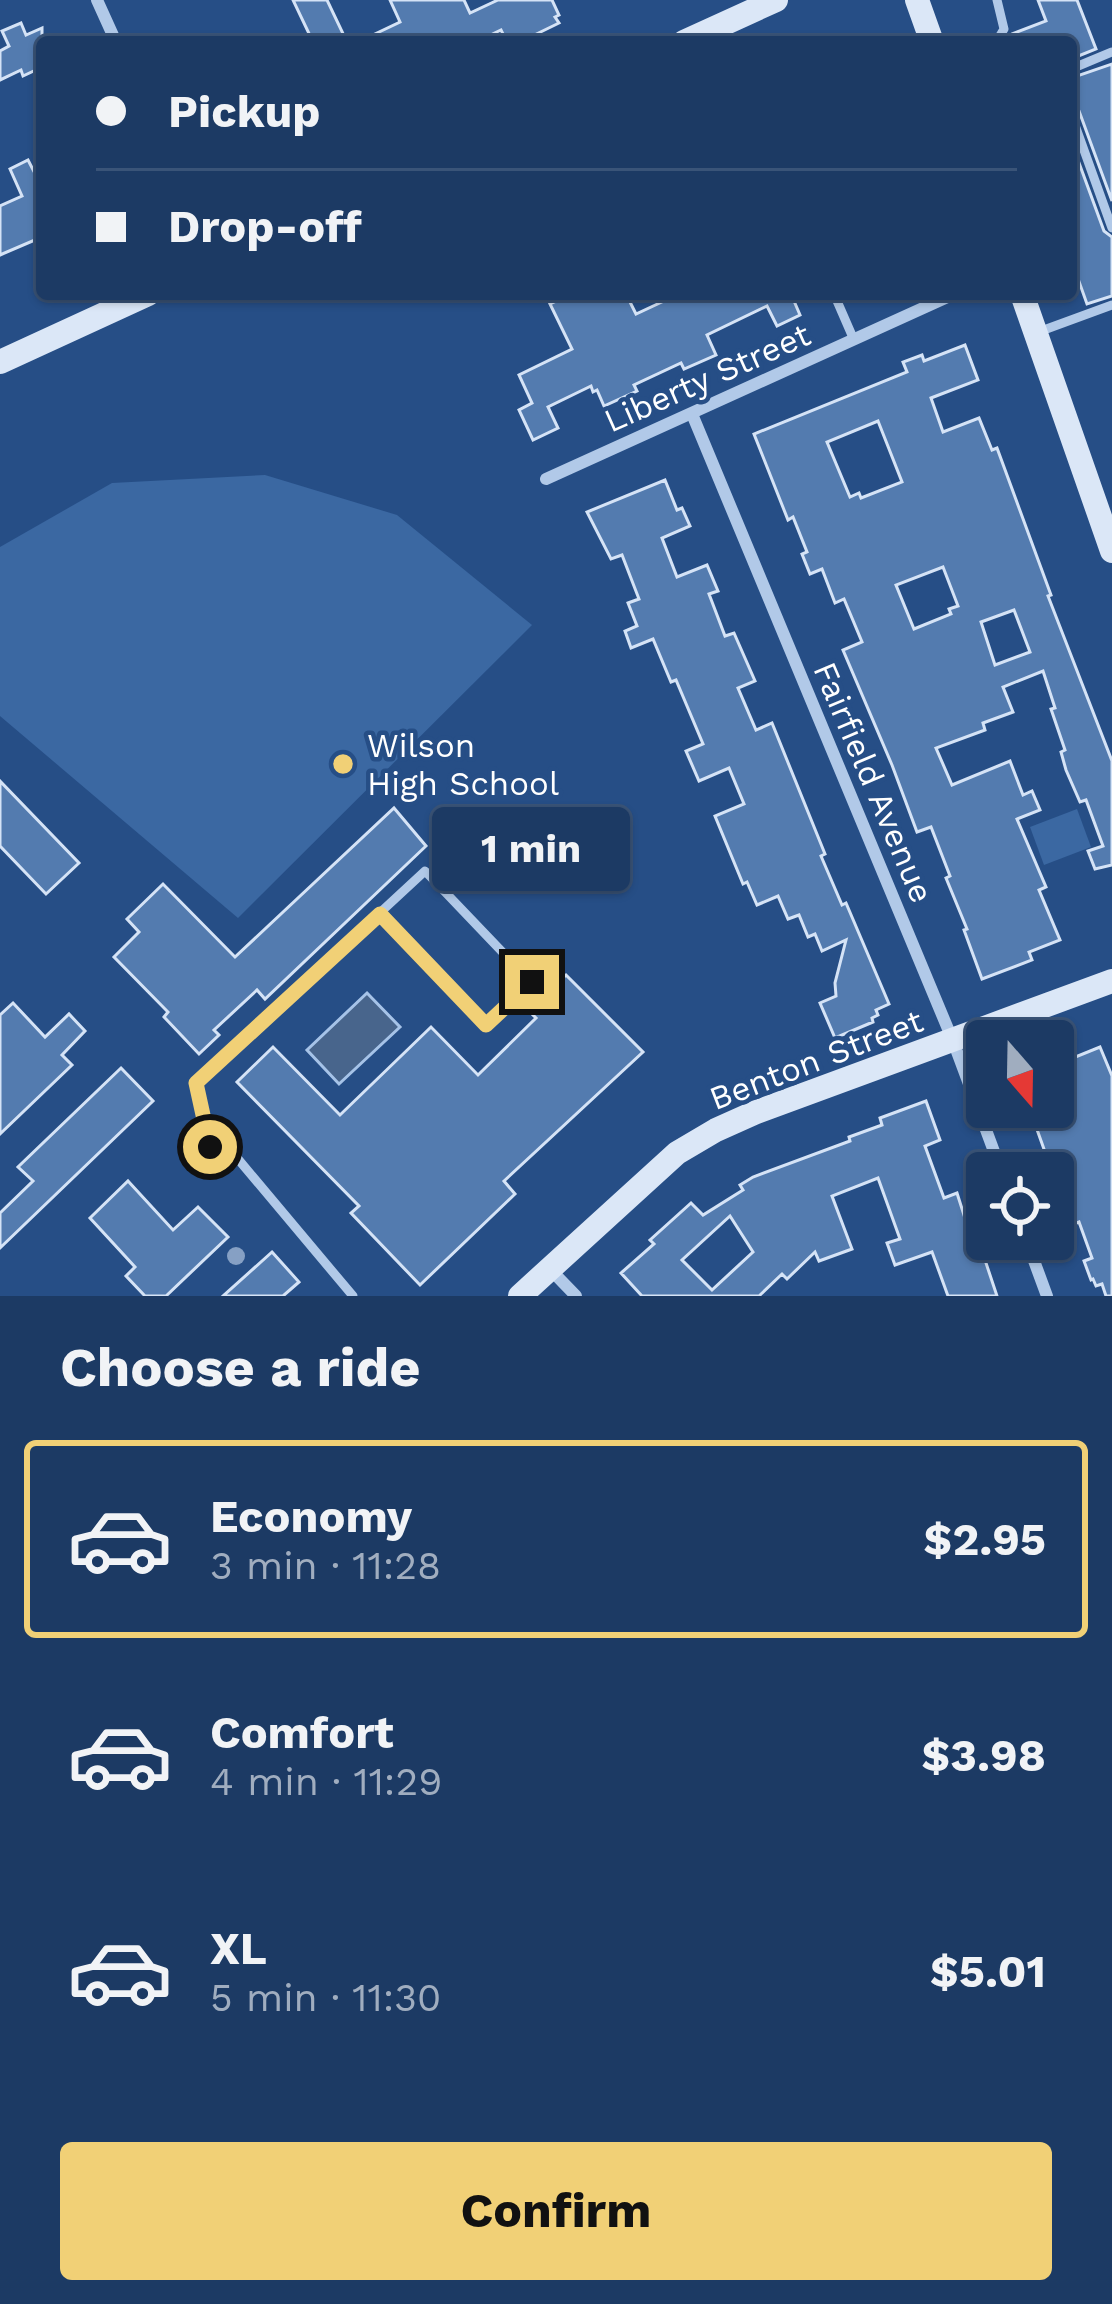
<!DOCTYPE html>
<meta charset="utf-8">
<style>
body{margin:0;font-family:"Work Sans",sans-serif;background:#25416a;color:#f1f3f6;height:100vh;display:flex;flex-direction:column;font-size:45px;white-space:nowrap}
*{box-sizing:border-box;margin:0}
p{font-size:39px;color:#a0adbf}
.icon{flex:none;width:66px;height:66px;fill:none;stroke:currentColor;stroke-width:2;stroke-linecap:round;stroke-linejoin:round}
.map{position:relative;height:1296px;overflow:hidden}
.sheet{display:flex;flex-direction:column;background:#1c3a64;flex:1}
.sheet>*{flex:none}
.top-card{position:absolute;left:36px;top:36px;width:1041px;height:264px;border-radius:12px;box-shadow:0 3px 9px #0004,0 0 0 3px #3a5478;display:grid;align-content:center;height:264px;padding:0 60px;background:#1c3a64}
.needle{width:78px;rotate:160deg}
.fabs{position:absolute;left:966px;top:1020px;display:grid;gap:24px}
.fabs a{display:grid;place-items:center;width:108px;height:108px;border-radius:12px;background:#1c3a64;box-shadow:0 3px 9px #0004,0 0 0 3px #3a5478;font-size:60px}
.end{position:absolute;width:54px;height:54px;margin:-27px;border:15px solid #f1d076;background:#111;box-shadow:0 0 0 6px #111}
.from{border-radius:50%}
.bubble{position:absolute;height:84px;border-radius:12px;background:#1c3a64;box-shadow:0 3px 9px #0004,0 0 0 3px #3a5478;font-size:39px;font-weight:700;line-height:84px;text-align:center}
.top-card b{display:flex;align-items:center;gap:42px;height:114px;font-size:45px}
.top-card b+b{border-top:3px solid #3a5478}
.top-card i{width:30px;height:30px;background:#f1f3f6}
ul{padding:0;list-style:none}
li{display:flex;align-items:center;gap:36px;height:198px;margin:0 24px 18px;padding:0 36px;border:6px solid transparent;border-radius:12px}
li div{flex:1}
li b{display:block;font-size:45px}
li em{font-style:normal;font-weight:700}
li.active{border-color:#f1d076}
li>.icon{width:108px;height:108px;stroke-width:1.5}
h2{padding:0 60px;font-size:54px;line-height:144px}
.action{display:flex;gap:24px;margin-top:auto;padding:24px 60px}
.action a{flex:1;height:138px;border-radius:12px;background:#f1d076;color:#111;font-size:48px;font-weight:700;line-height:138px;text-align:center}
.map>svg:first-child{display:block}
</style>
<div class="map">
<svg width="1112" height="1296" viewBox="0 0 1112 1296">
<rect width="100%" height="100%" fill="#264e86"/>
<g fill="#3b68a2">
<path d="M265,475l132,40 135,110 -294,293 -238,-202v-169l112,-64z"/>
<path d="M1077,809l14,38 -47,18 -14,-38z"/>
</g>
<path fill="#48658c" stroke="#a6c3e8" stroke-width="3" d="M367,993l33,34 -61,57 -32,-34z"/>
<g fill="#537baf" stroke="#d5e3f6" stroke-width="3" fill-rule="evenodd">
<path d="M293,0h34l20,42h-34z"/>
<path d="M390,0h74l6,13 28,-13h54l7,15 -4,2 4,6 -39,19h-13l-6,-12 -25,12h-118l42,-20z"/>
<path d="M1038,0h39l19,49 -25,10v-17h-64l5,-8 34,-13z"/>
<path d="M21,23l5,12 16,-7v39l-19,9 -2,-6 -21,10v-29l9,-5 -7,-15z"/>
<path d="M1112,64v137l-33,-90 -8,-6v-27z"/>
<path d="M1071,141l33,90 8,6v59l-25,8 -16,-45z"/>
<path d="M28,160l14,27v50l-42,18v-49l22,-10 -12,-27z"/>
<path d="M572,294h54l10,20 43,-20h112l9,21 -23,11 -10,-20 -60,29 9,20 -32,14 -3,-6 -47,22 3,6 -33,15 -7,-16 -4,2 -2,-6 -43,21 10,21 -25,12 -14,-30 13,-7 -13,-28 53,-26 -22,-45z"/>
<path d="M965,345l13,35 -47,18 12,34 36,-14 13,32 5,-2 54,147 -3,1 64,165v104l-17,4 -7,-18 15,-5 -17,-46 -6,2 -14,-32 -5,-18 4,-2 -14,-41 4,-1 -12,-37 -40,16 10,25 -30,11 2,7 -49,18 16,37 58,-24 13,34 9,-4 8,19 -23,9 29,68 -7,3 21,50 -31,12 3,8 -50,19 -18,-49 3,-1 -21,-51 4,-2 -19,-49 -14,5 -25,-67 -49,-115 19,-8 -18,-43 -9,4 -13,-34 -12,5 -8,-20 5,-2 -14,-35 -5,3 -34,-86 153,-62 -4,-10 19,-7 2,6zM878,421l24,61 -41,16 -2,-5 -9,4 -23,-55zM943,567l15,39 -9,3 2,5 -37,15 -18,-44zM1014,610l16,42 -35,13 -14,-43z"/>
<path d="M665,480l12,30 5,-2 8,18 -28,12 15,39 30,-12 11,26 -9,3 16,42 9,-3 21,48 -17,7 18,42 16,-7 53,131 -4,2 21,49 4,-2 43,101 -13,6 2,5 -6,3 1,4 -38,16 -15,-35 16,-7 -1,-13 11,-43 -24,11 -7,-17 -7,3 -9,-22 -11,4 -10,-23 -21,9 -10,-23 -4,2 -28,-68 29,-12 -15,-36 -30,13 -13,-30 17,-7 -27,-64 -5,2 -18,-43 -22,9 -6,-17 12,-5 -9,-23 11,-4 -17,-44 -11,4 -24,-47z"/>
<path d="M0,781l79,82 -33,31 -46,-48z"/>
<path d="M394,808l32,38 -161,153 -8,-9 -43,40 5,5 -20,19 -35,-37 4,-5 -54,-55 25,-25 -12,-13 36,-35 72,73z"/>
<path d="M566,975l77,77 -139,129 11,13 -95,91 -69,-72 8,-7 -122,-124 36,-35 67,68 91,-88 47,48 58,-57 -7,-7z"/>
<path d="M13,1003l32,34 24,-23 16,17 -23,24 10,10 -72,69v-119z"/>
<path d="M1100,1047l12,29v220h-6l-4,-12 -6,2 -3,-7 -2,1 -7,-19 8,-3 -13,-36 -8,3 -42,-118h24v-41z"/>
<path d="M121,1068l32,33 -153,147v-35l33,-32 -15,-14z"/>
<path d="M926,1101l14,39 -15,6 19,52 13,-5 19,60 6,-2 15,45h-49l-16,-44 -37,13 -8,-22 13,-4 -22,-61 -46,18 20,53 -33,12 -4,-9 -28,27 -5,-5 -23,22h-117l-21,-23 33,-29 -4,-4 41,-37 12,12 40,-25 -3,-5 13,-8 97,-36 -1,-4 33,-12 -2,-7zM730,1216l23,36 -41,38 -30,-30z"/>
<path d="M128,1181l45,49 25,-23 30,30 -62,59h-21l-19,-20 9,-9 -45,-49z"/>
<path d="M272,1252l27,30 -16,14h-60z"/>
</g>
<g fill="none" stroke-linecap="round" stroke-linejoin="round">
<g stroke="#b1c9e8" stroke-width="9">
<path d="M989,42l9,-3 6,-10 -7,-29"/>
<path d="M1071,69l41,-17"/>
<path d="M1071,114l41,114"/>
<path d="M834,294l20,46"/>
<path d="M1041,331l71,-26"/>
<path d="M353,1296l-115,-137 -28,-12 -14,-64 229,-212 106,111 -45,43 -107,-111"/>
</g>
<g stroke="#b1c9e8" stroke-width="12">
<path d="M97,0l19,42"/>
<path d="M692,414l261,627 49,132"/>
<path d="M546,479l408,-185"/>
<path d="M1026,1239l21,57"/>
<path d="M550,1269l26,27"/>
</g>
<g stroke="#dbe7f7" stroke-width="24">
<path d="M917,0l15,42"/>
<path d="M684,42l92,-42"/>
<path d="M1022,294l90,257"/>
<path d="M0,362l148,-68"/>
<path d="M520,1296l157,-143 39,-23 38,-17 358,-132"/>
</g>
</g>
<circle fill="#86a0c4" cx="236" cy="1256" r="9"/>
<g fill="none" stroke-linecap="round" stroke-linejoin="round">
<path stroke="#f1d076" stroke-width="15" d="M210,1147l-14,-64 184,-169 106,111 46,-43"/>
</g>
<circle fill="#f1d076" stroke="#264e86" stroke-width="4.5" cx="343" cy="764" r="12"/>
<g text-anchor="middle" stroke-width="9" stroke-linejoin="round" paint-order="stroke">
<g font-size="33" fill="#fff" stroke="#264e86">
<text transform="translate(707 377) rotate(-24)" y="12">Liberty Street</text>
<text transform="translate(874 782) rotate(67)" y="12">Fairfield Avenue</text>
<text transform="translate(816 1059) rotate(-21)" y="12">Benton Street</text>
</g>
<g font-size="33" fill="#fff" stroke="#264e86" text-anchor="start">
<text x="367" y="757">Wilson<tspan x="367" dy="38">High School</tspan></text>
</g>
</g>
</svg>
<div class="fabs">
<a><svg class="needle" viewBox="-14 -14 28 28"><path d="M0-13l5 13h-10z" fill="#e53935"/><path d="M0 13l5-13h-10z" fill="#a0adbf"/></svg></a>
<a><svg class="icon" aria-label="locate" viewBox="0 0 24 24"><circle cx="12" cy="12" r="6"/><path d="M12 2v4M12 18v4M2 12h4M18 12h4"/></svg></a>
</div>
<i class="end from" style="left:210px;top:1147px"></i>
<i class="end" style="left:532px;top:982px"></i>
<div class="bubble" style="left:432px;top:807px;width:198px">1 min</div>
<div class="top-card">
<b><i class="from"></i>Pickup</b>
<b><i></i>Drop-off</b>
</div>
</div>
<section class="sheet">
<h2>Choose a ride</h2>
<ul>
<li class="active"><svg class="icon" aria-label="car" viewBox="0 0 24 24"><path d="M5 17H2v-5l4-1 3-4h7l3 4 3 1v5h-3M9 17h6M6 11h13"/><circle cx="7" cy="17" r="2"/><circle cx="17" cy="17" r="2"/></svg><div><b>Economy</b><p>3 min · 11:28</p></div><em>$2.95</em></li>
<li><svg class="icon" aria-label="car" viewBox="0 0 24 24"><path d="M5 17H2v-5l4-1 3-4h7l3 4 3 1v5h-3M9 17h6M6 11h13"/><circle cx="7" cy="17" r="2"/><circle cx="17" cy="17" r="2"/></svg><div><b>Comfort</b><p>4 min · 11:29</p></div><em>$3.98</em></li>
<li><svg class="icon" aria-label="car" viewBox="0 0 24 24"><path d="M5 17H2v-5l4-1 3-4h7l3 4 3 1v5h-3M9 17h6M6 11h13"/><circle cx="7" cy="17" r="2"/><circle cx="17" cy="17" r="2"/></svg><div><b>XL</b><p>5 min · 11:30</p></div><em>$5.01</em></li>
</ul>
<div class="action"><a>Confirm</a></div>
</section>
